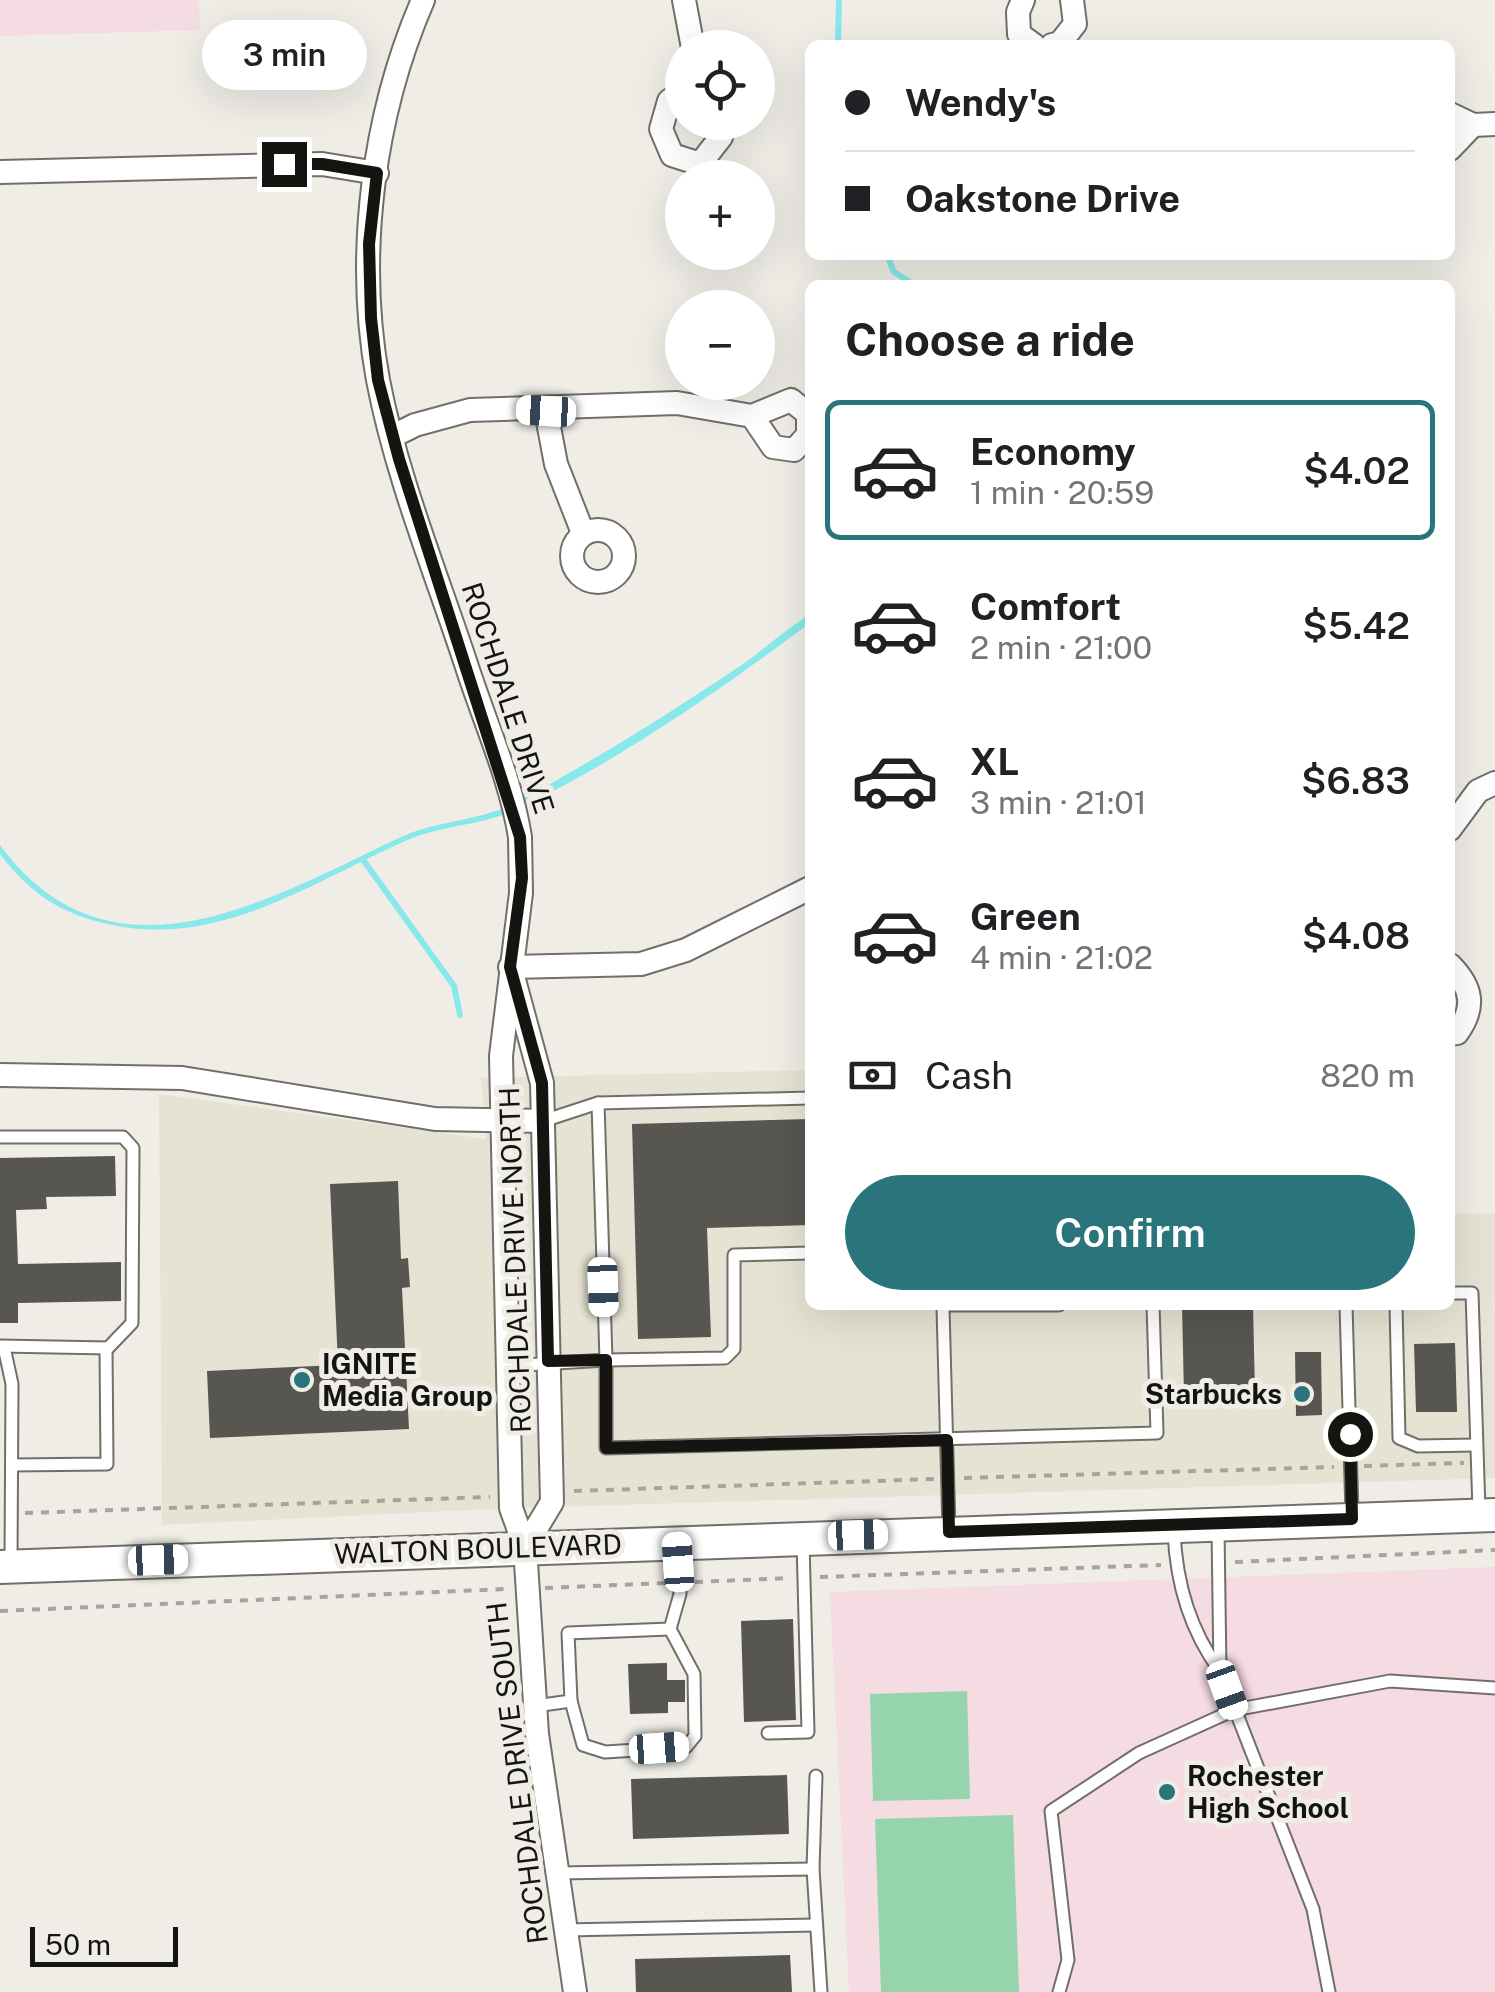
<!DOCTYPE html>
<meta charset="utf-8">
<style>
body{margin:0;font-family:"Public Sans",sans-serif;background:#f2f2f2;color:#202124;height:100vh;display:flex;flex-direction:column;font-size:38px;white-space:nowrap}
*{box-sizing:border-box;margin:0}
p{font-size:32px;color:#757577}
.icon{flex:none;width:55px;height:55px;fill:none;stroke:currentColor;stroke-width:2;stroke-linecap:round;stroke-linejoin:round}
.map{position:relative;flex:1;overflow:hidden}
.details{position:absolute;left:805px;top:280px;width:650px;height:1030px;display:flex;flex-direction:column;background:#fff;border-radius:15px;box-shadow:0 10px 40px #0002}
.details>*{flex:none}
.guide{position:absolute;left:805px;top:40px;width:650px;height:220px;border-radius:15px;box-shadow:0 10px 40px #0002;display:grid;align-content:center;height:220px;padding:0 40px;background:#fff}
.fabs{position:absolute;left:665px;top:30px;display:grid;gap:20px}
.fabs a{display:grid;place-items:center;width:110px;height:110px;border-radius:50%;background:#fff;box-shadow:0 10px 40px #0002;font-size:50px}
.scale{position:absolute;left:30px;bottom:25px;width:148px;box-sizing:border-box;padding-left:10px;border:5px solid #141411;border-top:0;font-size:28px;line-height:35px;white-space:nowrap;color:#141411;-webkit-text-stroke:8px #efede6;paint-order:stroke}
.end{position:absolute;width:45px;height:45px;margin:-22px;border:12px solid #141411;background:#fff;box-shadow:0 0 0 5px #fff}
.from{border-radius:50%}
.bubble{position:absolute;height:70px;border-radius:35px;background:#fff;box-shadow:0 10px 40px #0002;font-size:32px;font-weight:600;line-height:70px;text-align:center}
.car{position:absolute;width:30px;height:60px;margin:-30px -15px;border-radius:12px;box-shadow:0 0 8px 2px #0007;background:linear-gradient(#fff 24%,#345 0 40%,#fff 0 76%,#345 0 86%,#fff 0)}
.guide b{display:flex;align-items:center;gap:35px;height:95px;font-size:38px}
.guide b+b{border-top:2px solid #e0e0e0}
.guide i{width:25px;height:25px;background:#202124}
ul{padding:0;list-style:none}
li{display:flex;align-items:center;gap:30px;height:140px;margin:0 20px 15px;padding:0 20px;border:5px solid transparent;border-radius:15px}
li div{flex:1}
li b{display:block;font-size:38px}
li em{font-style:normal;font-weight:600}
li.selected{border-color:#2a747b}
li>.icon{width:90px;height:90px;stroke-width:1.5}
h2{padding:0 40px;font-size:45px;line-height:120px}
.pay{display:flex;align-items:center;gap:25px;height:110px;padding:0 40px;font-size:38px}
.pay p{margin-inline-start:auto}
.action{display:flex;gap:20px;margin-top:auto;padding:20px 40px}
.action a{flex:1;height:115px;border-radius:60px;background:#2a747b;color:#fff;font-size:40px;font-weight:600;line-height:115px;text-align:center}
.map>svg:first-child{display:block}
</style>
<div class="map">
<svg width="1495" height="1992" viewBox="0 0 1495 1992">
<rect width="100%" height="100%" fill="#efede6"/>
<path fill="#e7e3d4" d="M810,1070v235h640v-91l45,-1v265l-1003,31 -330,16 -3,-431 327,45 -5,-61z"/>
<g fill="#f5dbe2">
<path d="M0,0h199l1,30 -200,6z"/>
<path d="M1495,1567v425h-646l-19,-400z"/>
</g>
<g fill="#96d4ab">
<path d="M967,1691l3,108 -97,2 -3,-107z"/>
<path d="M1013,1815l6,177h-138l-6,-173z"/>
</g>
<path fill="#88e8eb" d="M810,614v9c-90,67 -194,140 -295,187 -35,16 -75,15 -110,31 -94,42 -185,106 -293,84 -49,-10 -81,-30 -112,-71v-9c111,151 271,53 401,-8 37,-17 80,-16 116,-35 77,-41 153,-89 226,-138 23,-16 43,-35 67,-50z"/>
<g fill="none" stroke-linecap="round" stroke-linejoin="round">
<g stroke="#88e8eb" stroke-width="6">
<path d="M838,45l1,-45"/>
<path d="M887,255l7,17 21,13"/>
<path d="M364,861l90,125 6,29"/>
</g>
</g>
<g fill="#575650">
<path d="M810,1119v106l-103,3 4,109 -73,2 -6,-215z"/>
<path d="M115,1156l1,40 -70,1 1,12 -31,1 2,54 103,-2v39l-103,2v20h-18v-165z"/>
<path d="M398,1181l3,78 7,-1 2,29 -8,1 7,141 -199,9 -3,-67 131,-6 -8,-181z"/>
<path d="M1182,1305h71l2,89 -71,2z"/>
<path d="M1455,1343l2,69h-41l-2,-68z"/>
<path d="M1295,1352h26l1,63 -26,1z"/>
<path d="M793,1619l3,101 -52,2 -3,-101z"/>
<path d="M667,1663v17h18v22h-17v11l-38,1 -2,-50z"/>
<path d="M787,1775l2,59 -156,5 -2,-60z"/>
<path d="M790,1955l2,37h-156l-1,-33z"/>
</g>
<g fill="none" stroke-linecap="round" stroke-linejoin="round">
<g stroke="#716f68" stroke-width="15">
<g id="lane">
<path d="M598,1103l8,257 119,-2 9,-9v-94l76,-2"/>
<path d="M543,1121l55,-18 212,-5"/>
<path d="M0,1137h123l10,11 -1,175 -24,25 -108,-2"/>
<path d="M1450,1293h22l7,218"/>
<path d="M943,1305h116"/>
<path d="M1346,1305l6,210"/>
<path d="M1396,1305l3,133 19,8 58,-1"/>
<path d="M943,1308l6,221"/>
<path d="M4,1347l8,37 -1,178"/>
<path d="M508,1366l98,-6v88l551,-15 -4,-128"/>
<path d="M12,1465l95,-1 -1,-116"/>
<path d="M1218,1530l2,141"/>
<path d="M1174,1531c2,52 15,98 46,140l93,238 16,83"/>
<path d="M571,1701l12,44 22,7 81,-5 9,-11 -1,-62 -24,-45"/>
<path d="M535,1706l36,-5 -3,-68 102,-4 10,-35 -3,-48"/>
<path d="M768,1733l40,-1 -5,-190"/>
<path d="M816,1776l-3,93 8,123"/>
<path d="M557,1873l256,-4"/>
<path d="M565,1930l251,-5"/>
<path d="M1059,1992l9,-32 -17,-149 88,-58 95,-43 156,-29 105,7"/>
</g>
</g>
<g stroke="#716f68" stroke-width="26">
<g id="street">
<path d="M423,0c-50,115 -68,255 -45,380 19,99 59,195 90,290 18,55 43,110 52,167l1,56 -20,163 10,452 14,39 12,187 38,258"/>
<path d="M684,0l9,48"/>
<path d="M1023,0l-5,12 1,22 15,11"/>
<path d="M1052,45l8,-2 15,-19 -3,-24"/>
<path d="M682,91l-13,10 -8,28 11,26 28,9 21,-27 -4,-15"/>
<path d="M1450,114l23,11 22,-1"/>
<path d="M1450,149l23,-24"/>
<path d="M0,172l322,-8 55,9"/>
<path d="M546,411l10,53 27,69"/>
<path d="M393,436l22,-11 55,-15 207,-7 75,13 39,-16 17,14v21l-14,15 -21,-3 -21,-31"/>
<circle cx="598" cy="556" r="26"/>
<path d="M1450,829l28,-38 17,-8"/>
<path d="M1450,965c22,22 26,42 7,68l-7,1"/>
<path d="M510,967l131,-3 45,-14 124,-62"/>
<path d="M514,980l28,103 10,419 -27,45"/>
<path d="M0,1075l182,3 253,41 108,2"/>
</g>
</g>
<g stroke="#716f68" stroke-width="36">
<path id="secondary" d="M0,1567l1495,-52"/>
</g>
<g stroke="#a5a49e" stroke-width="4" stroke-dasharray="8 8" stroke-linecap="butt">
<path d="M1364,1466l100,-3"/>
<path d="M964,1478l370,-11"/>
<path d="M574,1491l361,-12"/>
<path d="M25,1513l465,-16"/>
<path d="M1235,1562l260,-12"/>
<path d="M820,1577l341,-12"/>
<path d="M695,1582l96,-4"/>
<path d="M545,1588l121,-5"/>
<path d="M0,1611l506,-22"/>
</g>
<use href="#lane" stroke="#fff" stroke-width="11"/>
<use href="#street" stroke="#fff" stroke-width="22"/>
<use href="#secondary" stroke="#fff" stroke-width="32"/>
</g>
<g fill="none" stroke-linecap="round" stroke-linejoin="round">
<path stroke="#141411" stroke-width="12" d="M284,164h38l55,9 -8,71 2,74 7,62 21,79 121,378 2,41 -12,89 32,116 6,278 58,-1v88l341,-8 2,92 403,-13 -2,-85"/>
</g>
<g fill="#2a747b" stroke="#efede6" stroke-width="4">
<circle cx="302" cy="1380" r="10"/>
<circle cx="1302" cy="1394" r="10"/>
<circle cx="1167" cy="1792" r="10"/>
</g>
<g text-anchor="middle" stroke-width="10" stroke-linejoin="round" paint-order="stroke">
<g font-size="28" fill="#141411" stroke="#efede6">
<text transform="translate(508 698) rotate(72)" y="10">ROCHDALE DRIVE</text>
<text transform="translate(515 1260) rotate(-92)" y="10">ROCHDALE DRIVE NORTH</text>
<text transform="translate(478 1549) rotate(-2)" y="10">WALTON BOULEVARD</text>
<text transform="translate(517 1773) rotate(-97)" y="10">ROCHDALE DRIVE SOUTH</text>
</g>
<g font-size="28" font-weight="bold" fill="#141411" stroke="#efede6" text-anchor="start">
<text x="322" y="1374">IGNITE<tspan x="322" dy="32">Media Group</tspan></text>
<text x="1282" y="1404" text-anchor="end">Starbucks</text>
<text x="1187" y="1786">Rochester<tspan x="1187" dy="32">High School</tspan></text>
</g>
</g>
</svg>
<div class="fabs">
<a><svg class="icon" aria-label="locate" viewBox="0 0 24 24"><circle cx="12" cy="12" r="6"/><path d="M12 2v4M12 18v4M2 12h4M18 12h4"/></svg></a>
<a>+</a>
<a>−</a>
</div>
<div class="scale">50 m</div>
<i class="end from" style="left:1350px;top:1434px"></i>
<i class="end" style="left:284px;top:164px"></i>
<div class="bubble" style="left:202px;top:20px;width:165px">3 min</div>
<i class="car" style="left:546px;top:411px;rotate:273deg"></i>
<i class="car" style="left:603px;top:1287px;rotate:178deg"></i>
<i class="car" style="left:858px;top:1535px;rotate:88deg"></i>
<i class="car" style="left:158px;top:1560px;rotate:88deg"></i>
<i class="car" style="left:678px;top:1562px;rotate:356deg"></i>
<i class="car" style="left:1227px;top:1690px;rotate:160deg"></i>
<i class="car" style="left:659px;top:1748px;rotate:86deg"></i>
<div class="guide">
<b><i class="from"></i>Wendy's</b>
<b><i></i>Oakstone Drive</b>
</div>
<section class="details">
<h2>Choose a ride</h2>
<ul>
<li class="selected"><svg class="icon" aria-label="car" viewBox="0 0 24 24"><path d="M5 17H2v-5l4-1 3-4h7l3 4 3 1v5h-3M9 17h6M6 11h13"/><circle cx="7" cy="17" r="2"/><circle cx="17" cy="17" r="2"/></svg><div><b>Economy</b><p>1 min · 20:59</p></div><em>$4.02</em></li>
<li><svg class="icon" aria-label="car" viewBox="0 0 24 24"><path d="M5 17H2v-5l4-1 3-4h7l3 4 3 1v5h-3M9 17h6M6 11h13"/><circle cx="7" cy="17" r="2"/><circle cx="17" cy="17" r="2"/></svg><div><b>Comfort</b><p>2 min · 21:00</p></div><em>$5.42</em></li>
<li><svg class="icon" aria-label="car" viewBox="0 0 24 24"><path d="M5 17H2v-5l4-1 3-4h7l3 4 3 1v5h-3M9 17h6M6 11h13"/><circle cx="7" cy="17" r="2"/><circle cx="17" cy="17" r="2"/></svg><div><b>XL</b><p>3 min · 21:01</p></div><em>$6.83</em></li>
<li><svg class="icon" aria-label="car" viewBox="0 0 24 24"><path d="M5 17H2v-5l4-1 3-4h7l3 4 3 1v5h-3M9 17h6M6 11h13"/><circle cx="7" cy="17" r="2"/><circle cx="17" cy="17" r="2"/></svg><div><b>Green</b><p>4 min · 21:02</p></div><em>$4.08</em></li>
</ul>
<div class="pay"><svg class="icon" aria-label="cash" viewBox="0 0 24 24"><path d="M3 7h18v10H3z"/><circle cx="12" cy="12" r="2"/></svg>Cash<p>820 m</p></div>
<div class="action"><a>Confirm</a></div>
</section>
</div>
